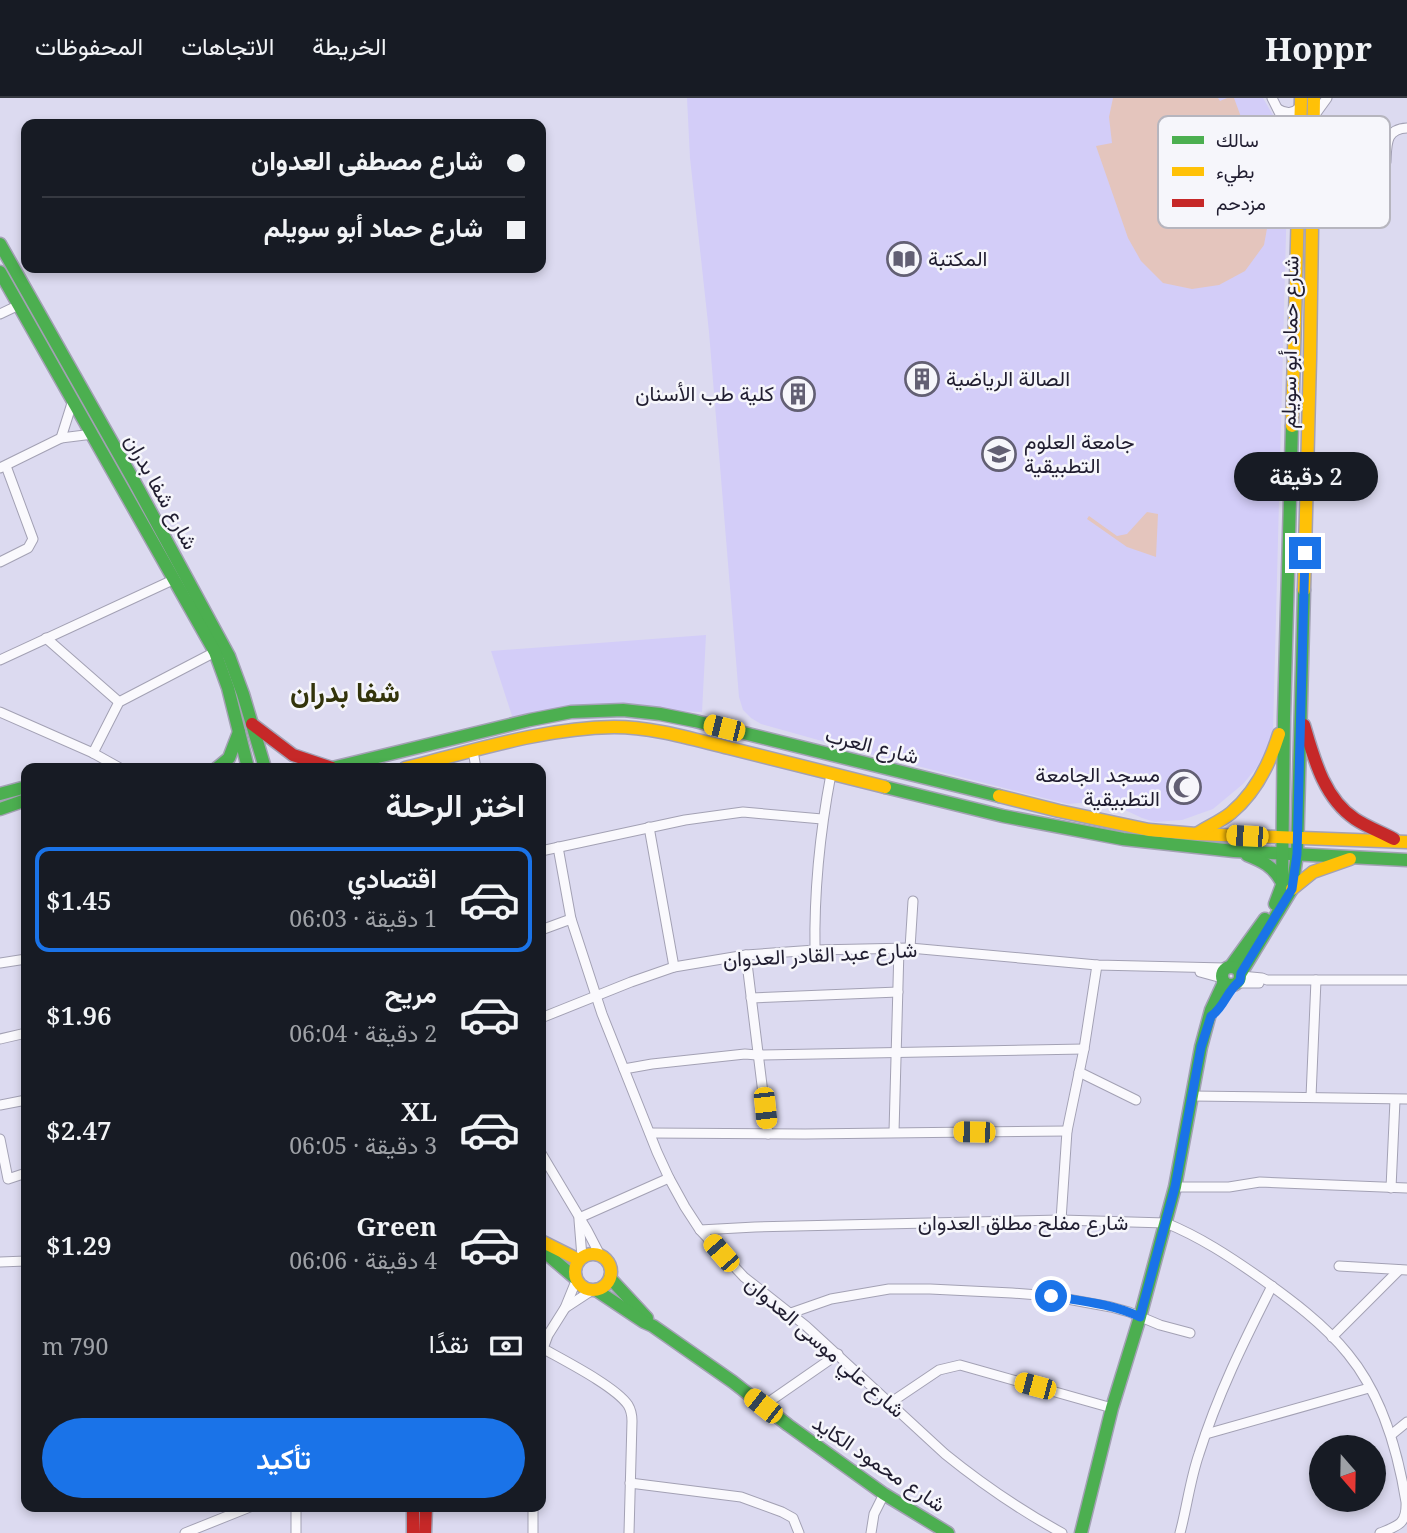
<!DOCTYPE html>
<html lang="ar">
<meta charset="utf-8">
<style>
body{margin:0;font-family:"Noto Serif",Vazirmatn,serif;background:#242831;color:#f1f3f6;direction:rtl;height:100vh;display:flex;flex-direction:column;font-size:26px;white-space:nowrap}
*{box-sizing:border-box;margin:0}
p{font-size:23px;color:#9ea1a6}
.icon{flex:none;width:38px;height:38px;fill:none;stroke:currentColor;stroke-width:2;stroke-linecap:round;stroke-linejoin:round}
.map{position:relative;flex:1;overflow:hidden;direction:ltr}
.drawer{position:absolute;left:21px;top:665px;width:525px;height:749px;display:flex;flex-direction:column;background:#171b24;border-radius:14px;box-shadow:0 4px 10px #0003;direction:rtl}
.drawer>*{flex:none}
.hud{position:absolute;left:21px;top:21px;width:525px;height:154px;border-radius:14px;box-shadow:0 4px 10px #0003;direction:rtl;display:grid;align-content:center;height:154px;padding:0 21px;background:#171b24}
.needle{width:46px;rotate:160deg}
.fabs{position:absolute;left:1309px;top:1337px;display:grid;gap:14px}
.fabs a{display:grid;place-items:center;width:77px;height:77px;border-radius:50%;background:#171b24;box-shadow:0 4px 10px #0003;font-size:35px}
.end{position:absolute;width:32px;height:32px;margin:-16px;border:9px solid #1a73e8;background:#fff;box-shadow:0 0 0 4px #fff}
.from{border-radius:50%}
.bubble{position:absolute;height:49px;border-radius:24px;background:#171b24;box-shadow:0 4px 10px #0003;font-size:23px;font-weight:600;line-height:49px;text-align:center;direction:rtl}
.car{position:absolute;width:21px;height:42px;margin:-21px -10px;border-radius:9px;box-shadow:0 0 5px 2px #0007;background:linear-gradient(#f5c518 24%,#345 0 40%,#f5c518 0 76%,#345 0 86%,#f5c518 0)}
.hud b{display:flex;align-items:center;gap:24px;height:66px;font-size:26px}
.hud b+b{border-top:2px solid #363941}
.hud i{width:18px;height:18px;background:#f1f3f6}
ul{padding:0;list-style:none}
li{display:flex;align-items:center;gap:21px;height:105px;margin:0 14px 10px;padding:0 7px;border:4px solid transparent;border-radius:14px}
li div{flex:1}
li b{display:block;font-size:26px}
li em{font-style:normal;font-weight:600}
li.on{border-color:#1a73e8}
li>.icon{width:63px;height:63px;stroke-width:1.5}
h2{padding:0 21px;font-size:32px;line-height:84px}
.pay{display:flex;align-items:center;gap:18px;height:77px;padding:0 21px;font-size:26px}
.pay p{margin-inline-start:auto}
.cta{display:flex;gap:14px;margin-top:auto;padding:14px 21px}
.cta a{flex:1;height:80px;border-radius:42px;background:#1a73e8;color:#fff;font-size:28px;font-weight:600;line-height:80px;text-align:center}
header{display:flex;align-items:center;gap:42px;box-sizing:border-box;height:98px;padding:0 35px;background:#171b24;border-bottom:2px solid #363941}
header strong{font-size:33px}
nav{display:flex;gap:38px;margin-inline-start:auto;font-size:24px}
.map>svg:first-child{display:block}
</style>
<header>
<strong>Hoppr</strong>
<nav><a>الخريطة</a><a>الاتجاهات</a><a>المحفوظات</a></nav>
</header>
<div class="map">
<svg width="1407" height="1435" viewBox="0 0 1407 1435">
<rect width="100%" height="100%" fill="#dcdaf0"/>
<g fill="#d3cdf8">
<path d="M687,0h576l14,24 11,36 -15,573 -9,28 -21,25 -30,25 -31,11 -27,2 -13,-4 -36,-17 -38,3 -214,-54 -93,-26 -10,-6 -8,-8 -4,-13 -30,-365 -19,-174z"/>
<path d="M706,537l-4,77 -127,-4 -62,11 -22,-68z"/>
</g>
<g fill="#e4c5bd">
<path d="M1113,0h105l2,3 7,-3h7l38,103 -8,44 -19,26 -26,14 -27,4 -29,-6 -22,-22 -13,-23 -32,-92 16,-3 -3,-26z"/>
<path d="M1147,414l11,2 -2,43 -29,-10 -40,-28 2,-3 28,20 10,-2z"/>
</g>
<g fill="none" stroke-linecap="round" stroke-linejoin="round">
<g stroke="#a3a1b4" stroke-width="11">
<g id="street">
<path d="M1272,0l12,24 12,40"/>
<path d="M1278,11c8,5 15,5 22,-2"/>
<path d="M1314,18l13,-18"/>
<path d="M1386,64c1,-17 -1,-33 21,-34"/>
<path d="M0,216l19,-9"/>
<path d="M61,340l12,-38"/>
<path d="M0,370l61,-30 32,-4"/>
<path d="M0,464l28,-14 5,-9 -27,-73"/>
<path d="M46,540l73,64"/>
<path d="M0,562l175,-81"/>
<path d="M0,614l93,41 27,15"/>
<path d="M473,653l3,17"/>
<path d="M93,655l26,-51 96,-50"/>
<path d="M649,729l25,140"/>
<path d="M558,749l13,72 31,95 55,138 12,26 16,29 15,23 44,47 62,49 139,128c37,30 75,56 117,79"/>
<path d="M541,753l144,-31 58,-8 79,7"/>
<path d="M541,832l30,-11"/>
<path d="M910,850l3,-47"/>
<path d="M815,852c-1,-59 5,-118 16,-176"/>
<path d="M746,857l22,179"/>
<path d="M0,865l26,-4"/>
<path d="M1200,874l22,6"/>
<path d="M1241,878l21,2 5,2h140"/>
<path d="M1238,885h21"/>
<path d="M751,900l147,-6"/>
<path d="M541,920l90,-36 43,-15 72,-12 69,-5 95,-2 187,17 128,3"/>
<path d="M0,941l26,-6"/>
<path d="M624,971l28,-5 93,-10 12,1 327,-6"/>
<path d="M1079,974l57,28"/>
<path d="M1192,998l215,3"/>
<path d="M1311,999l5,-117"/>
<path d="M0,1007l26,-5"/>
<path d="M894,1034l5,-184"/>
<path d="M650,1035l155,1 262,-3"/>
<path d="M0,1041l8,40 18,-6"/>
<path d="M541,1055l46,77 13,25"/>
<path d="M1175,1089h54l31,-5 147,6"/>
<path d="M1391,1090l4,-88"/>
<path d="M579,1120l90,-40"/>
<path d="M579,1122l3,37"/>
<path d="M1061,1122l6,-89 17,-82 13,-84"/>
<path d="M700,1132l55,-3 306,-7 105,3c34,14 63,33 93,54 31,22 65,47 89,77 33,40 50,98 58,148 1,22 -8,24 -26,31"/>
<path d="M0,1164l26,-1"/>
<path d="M1339,1168l68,4"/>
<path d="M565,1210l26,-17"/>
<path d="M791,1215l40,-14 58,-10h41l82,4 39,3 60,11 18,5 31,13 30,8"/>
<path d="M1332,1239l67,-67"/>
<path d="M542,1250c21,12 73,38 86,57 3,5 4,10 4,16l-3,112"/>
<path d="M541,1256l7,-19 17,-27 11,-27"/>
<path d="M890,1305l49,-33 21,-5 152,43"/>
<path d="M763,1308l75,-52"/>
<path d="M1206,1336l163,-46"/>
<path d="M1391,1337l16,-13"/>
<path d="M630,1385l111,14 41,15 11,6 6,15"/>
<path d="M296,1409v26"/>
<path d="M185,1435l65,-26"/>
<path d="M533,1435v-26"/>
<path d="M871,1435l3,-19 10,-20"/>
<path d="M1180,1435c7,-26 10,-53 19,-79 18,-58 45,-113 73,-168"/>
</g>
</g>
<g stroke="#a3a1b4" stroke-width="15">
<g id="fast">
<path d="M0,146l134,237 95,175 14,38 22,74"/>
<path d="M0,174l215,380 13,36 20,80"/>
<path d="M217,670l12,-10 10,-26"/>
<path d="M332,670l198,-48 41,-8 52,-2 37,4 35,7 304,75"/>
<path d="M885,689l118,29 120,23 111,12 173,9"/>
<path d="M0,696l26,-7"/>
<path d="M0,711l26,-9"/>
<path d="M1247,757c15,6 26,11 34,26"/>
<path d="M1275,806l7,-19 2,-168 8,-291"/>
<path d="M1231,868l34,-47"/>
<circle cx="1231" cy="878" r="9"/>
<path d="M1241,875l51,-84 5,-35 7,-264"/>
<path d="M541,1151l34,29"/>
<path d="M610,1180l37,40"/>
<path d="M596,1192l48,32 9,4 80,56 55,43 96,69 64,39"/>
<path d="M1081,1435l31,-125 28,-91 35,-130 26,-140 10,-37 13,-28"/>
</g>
</g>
<g stroke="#a3a1b4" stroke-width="15">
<g id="slow">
<path d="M1292,328l9,-328"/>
<path d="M1304,492l6,-232 4,-260"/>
<path d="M405,670c69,-17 138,-40 209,-41 39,0 78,12 115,21 52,13 104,26 156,39"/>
<path d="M999,698l60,15 90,19 47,4 211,8"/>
<path d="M1198,735c11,-7 23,-12 33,-20 24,-20 39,-50 48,-79"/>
<path d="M1292,791l21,-17 37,-13"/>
<path d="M541,1143l38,19"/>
<circle cx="593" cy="1174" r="18"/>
</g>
</g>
<g stroke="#a3a1b4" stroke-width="15">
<g id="jam">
<path d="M252,626l41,31 39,13"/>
<path d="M1304,627c10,34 20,73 51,94 12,8 26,13 39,20"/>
<path d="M413,1409v26"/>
<path d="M425,1435l1,-26"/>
</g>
</g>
<use href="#street" stroke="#faf9fd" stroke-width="9"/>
<use href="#fast" stroke="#4caf50" stroke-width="12"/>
<use href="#slow" stroke="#ffc107" stroke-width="12"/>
<use href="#jam" stroke="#c62828" stroke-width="12"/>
</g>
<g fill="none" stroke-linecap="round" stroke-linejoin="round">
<path stroke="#1a73e8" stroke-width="9" d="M1051,1198c30,5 62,8 89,21l35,-130 26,-140 10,-31c13,-8 16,-26 29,-35l1,-8 51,-84 5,-35 8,-301"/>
</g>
<defs>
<g id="library-ring" transform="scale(1.75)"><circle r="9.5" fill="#f6f6fb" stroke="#625f73" stroke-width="1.5"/><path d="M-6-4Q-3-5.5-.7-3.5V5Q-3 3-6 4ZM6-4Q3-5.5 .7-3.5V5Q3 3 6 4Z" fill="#625f73"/></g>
<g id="building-ring" transform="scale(1.75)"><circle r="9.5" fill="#f6f6fb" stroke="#625f73" stroke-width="1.5"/><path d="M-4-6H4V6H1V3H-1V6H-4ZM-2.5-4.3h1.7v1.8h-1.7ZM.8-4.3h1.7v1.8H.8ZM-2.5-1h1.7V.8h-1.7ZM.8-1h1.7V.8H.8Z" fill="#625f73"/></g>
<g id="university-ring" transform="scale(1.75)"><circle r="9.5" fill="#f6f6fb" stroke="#625f73" stroke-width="1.5"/><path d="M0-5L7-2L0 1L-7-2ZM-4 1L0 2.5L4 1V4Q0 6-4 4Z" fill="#625f73"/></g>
<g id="mosque-ring" transform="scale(1.75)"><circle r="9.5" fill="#f6f6fb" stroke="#625f73" stroke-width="1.5"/><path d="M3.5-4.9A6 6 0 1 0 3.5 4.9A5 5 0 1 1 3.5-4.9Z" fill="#625f73"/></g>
</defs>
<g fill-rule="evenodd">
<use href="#library-ring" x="904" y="161"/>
<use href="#building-ring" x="922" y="281"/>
<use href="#building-ring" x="798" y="296"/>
<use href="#university-ring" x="999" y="356"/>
<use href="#mosque-ring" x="1184" y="689"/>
</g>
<g text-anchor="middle" stroke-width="5" stroke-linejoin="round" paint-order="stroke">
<g font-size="21" fill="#201d30" stroke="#f6f6fb" text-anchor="start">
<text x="928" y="168">المكتبة</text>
<text x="946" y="288">الصالة الرياضية</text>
<text x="774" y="303" text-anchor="end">كلية طب الأسنان</text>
<text x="1024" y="351">جامعة العلوم<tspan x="1024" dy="24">التطبيقية</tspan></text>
<text x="1160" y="684" text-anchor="end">مسجد الجامعة<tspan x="1160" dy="24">التطبيقية</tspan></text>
</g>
<g font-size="21" fill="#201d30" stroke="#f6f6fb">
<text transform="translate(1290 244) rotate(-89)" y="7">شارع حماد أبو سويلم</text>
<text transform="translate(161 394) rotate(61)" y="7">شارع شفا بدران</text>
<text transform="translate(872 648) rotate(14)" y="7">شارع العرب</text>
<text transform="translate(820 857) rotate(-3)" y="7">شارع عبد القادر العدوان</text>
<text x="1023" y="1132">شارع مفلح مطلق العدوان</text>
<text transform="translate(825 1249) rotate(41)" y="7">شارع علي موسى العدوان</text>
<text transform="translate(879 1366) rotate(34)" y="7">شارع محمود الكايد</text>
</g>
<g font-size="28" font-weight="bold" fill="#33340b" stroke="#f6f6fb">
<text x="345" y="604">شفا بدران</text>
</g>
</g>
<rect x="1158" y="18" width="232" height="112" rx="10" fill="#f6f6fb" stroke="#b6b5be" stroke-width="2"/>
<rect x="1172" y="38" width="32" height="8" fill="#4caf50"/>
<rect x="1172" y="69" width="32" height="9" fill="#ffc107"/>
<rect x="1172" y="101" width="32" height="8" fill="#c62828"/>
<g font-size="19" fill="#201d30">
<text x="1216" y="49">سالك</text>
<text x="1216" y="80">بطيء</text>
<text x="1216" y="112">مزدحم</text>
</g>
</svg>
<div class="fabs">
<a><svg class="needle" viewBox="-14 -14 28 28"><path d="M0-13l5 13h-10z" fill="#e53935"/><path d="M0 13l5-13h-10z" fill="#9ea1a6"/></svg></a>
</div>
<i class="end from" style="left:1051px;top:1198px"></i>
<i class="end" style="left:1305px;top:455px"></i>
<div class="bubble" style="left:1234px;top:354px;width:144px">2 دقيقة</div>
<i class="car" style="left:724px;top:630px;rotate:284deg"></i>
<i class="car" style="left:1247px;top:738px;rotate:273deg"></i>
<i class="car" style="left:765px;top:1010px;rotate:174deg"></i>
<i class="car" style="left:974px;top:1034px;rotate:271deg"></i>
<i class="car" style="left:721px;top:1155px;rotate:319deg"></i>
<i class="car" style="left:1035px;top:1288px;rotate:285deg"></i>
<i class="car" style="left:763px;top:1308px;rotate:308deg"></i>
<div class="hud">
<b><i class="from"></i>شارع مصطفى العدوان</b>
<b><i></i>شارع حماد أبو سويلم</b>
</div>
<section class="drawer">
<h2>اختر الرحلة</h2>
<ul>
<li class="on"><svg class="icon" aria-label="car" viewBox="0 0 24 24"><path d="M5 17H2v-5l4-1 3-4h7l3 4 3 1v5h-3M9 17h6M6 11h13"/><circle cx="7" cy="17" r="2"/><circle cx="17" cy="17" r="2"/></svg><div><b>اقتصادي</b><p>1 دقيقة · 06:03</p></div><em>$1.45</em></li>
<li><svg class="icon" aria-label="car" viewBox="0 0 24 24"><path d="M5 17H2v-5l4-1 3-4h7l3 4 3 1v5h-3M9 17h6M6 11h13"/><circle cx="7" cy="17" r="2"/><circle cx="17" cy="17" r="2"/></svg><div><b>مريح</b><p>2 دقيقة · 06:04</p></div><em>$1.96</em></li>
<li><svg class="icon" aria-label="car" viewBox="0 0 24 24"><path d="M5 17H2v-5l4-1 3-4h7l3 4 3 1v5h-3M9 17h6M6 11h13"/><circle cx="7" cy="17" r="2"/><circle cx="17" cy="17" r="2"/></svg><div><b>XL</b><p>3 دقيقة · 06:05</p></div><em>$2.47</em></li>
<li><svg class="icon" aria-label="car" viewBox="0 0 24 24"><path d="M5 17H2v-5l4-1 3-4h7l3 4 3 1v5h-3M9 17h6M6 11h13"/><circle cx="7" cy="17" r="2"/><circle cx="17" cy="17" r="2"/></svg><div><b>Green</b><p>4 دقيقة · 06:06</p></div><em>$1.29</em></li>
</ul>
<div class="pay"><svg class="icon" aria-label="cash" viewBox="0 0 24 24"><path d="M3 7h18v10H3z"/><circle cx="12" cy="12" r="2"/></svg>نقدًا<p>790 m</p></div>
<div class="cta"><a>تأكيد</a></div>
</section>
</div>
